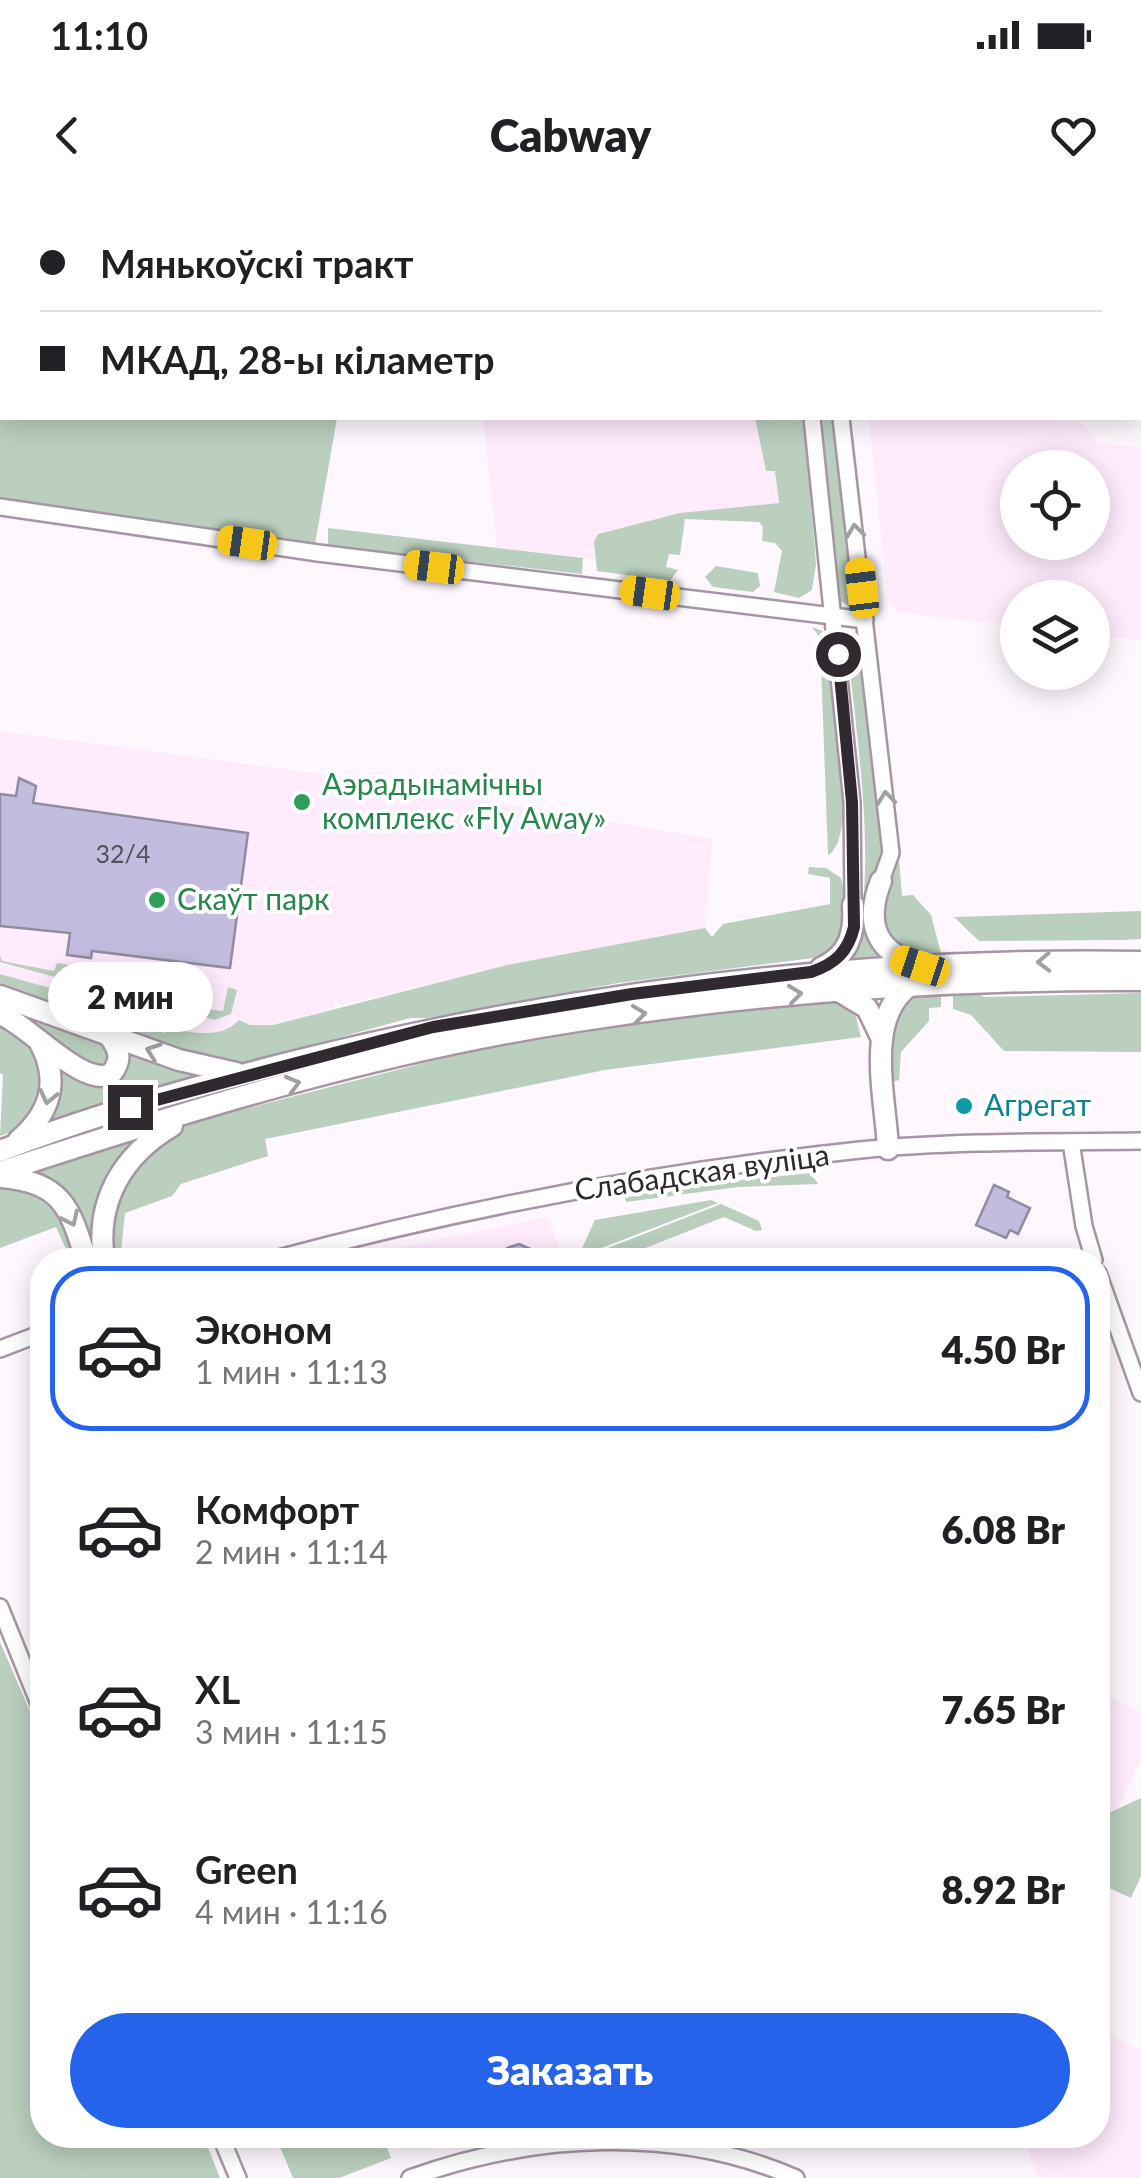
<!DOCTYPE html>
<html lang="ru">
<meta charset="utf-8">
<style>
body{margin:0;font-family:Lato,sans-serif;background:#f6f6f6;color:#202124;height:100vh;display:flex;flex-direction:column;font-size:38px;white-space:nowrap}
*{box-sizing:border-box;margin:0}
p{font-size:32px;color:#757577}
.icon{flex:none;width:55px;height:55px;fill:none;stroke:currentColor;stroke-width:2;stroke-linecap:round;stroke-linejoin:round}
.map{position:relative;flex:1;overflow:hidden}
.details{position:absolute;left:30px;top:1048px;width:1080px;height:900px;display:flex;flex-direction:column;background:#fff;border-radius:40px;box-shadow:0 5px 25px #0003}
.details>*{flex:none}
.banner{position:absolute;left:0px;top:0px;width:1142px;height:220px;box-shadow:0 5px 25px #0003;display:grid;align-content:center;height:220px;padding:0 40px;background:#fff}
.tools{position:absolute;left:1000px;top:250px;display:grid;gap:20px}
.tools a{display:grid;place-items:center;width:110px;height:110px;border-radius:50%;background:#fff;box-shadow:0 5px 25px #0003;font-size:50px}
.end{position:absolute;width:45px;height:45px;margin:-22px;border:12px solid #302930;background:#fff;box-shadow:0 0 0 5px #fff}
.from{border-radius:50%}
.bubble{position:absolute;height:70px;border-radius:35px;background:#fff;box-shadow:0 5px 25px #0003;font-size:32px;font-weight:800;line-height:70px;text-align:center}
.car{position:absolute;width:30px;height:60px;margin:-30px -15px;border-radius:12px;box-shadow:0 0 8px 2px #0007;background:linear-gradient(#f5c518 24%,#345 0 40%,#f5c518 0 76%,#345 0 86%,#f5c518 0)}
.banner b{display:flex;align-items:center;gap:35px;height:95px;font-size:38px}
.banner b+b{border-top:2px solid #e0e0e0}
.banner i{width:25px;height:25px;background:#202124}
ul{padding:18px 0 0;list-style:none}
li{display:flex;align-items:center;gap:30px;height:165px;margin:0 20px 15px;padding:0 20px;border:5px solid transparent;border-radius:40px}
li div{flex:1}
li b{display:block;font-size:38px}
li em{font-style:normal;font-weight:800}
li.active{border-color:#2563eb}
li>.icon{width:90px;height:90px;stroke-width:1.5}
.cta{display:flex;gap:20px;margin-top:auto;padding:20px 40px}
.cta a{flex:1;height:115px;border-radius:60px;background:#2563eb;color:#fff;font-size:40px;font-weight:800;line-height:115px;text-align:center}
.status{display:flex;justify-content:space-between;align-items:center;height:70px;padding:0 50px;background:#fff;direction:ltr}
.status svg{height:28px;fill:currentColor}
header{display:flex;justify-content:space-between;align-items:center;height:130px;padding:0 40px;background:#fff;font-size:45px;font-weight:800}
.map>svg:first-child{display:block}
</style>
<div class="status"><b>11:10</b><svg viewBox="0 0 49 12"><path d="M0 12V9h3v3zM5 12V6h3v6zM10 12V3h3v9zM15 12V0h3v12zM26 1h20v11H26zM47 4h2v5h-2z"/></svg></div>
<header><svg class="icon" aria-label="back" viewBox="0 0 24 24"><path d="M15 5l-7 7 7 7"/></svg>Cabway<svg class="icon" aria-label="heart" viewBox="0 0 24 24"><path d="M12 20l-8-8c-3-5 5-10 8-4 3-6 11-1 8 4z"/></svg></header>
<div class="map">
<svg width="1141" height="1978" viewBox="0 0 1141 1978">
<rect width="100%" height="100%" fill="#fef7fe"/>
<g fill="#feebfc" fill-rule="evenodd">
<path d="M483,218h272l11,52h9l4,33 -98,10 -77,19 -10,10v17l-97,-11z"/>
<path d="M869,218h154l59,4 16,22 43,3v193l-48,-5 -1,-37h-74l-1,28 -119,-14 -10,-11zM1018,268h74v74h-74z"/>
<path d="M0,531l366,49 346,59 -7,89 -198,37 -165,40 -7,-4 -1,7 -154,42 -180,-64z"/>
<path d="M547,1017l16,43h-165l-4,-11z"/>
<path d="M1098,1492l43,20v47l-25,52 -18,7z"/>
<path d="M1098,1830l43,20v128h-98l-5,-2 -17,-41h77z"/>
</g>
<g fill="#bacfbd">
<path d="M0,26l2,192h335l-22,126 -315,-46z"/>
<path d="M755,218h49l12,146 -4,26 -13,8 -25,-6 8,-41 -7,-8 -13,-2 1,-14 -4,-5 -74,-3 -5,36 -11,-1 -3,13 12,3 -8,11 -73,-10 -3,-29 4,-8 82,-21 99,-10 -4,-32h-9z"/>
<path d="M820,218h11l6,23 18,158 -7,7 -7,-5z"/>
<path d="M328,328l255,30 -1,16 -254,-28z"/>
<path d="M716,366l42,7 2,13 -7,6 -40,-5 -8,-10z"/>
<path d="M812,427l13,5 5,13c4,37 30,195 -2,210l-8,-217z"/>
<path d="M851,447l6,4c3,26 10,50 13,76 11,77 12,153 15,231l-37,2c35,-63 7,-234 0,-309z"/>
<path d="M899,660l3,36 11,-1 18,20 10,38 -26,2 -31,-16v-45z"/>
<path d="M809,667l17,1 15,10c7,30 12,62 -20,79l-203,26 -191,35h-17l-156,43 -28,3 -113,-38 -6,-9 7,-11 5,3 4,13 42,11 3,-6c23,6 53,13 71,-7l11,5h23l234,-60 198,-37 7,9 11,-13 107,-20v-26l-22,-4z"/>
<path d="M1141,711v28l-18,1 -144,1 -25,-24z"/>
<path d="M0,756l2,5 52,10 3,-8 45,7 -1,9 86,28 36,4 5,-24 9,3 -6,24 -17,6 -101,-32 -3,4 -110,-30z"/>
<path d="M0,774l89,25 3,12 -9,5 -83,-31z"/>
<path d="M941,792v15l-12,1v13l-28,31 -2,28 -7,2 -2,-64 12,-21z"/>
<path d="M953,792l23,1 8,4 157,-4v59l-137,-1 -33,-36 -18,-6z"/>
<path d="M834,800l20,9 7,28 -256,33 -340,69 3,17 -87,28 -9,12 -47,17 -5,47h-10c-3,-54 0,-67 40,-105 17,-16 29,-27 51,-35l274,-70 100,-18z"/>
<path d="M0,803l108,39 7,14 -17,17z"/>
<path d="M0,822l22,8 25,40 -19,56 -28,10 3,-61 -3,-2z"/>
<path d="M123,846l85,26 -168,53 15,-61 37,18z"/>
<path d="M138,937l4,2 -11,10 -33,111 -67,-90z"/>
<path d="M810,973l8,11 -80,3 -112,15 -1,-4 38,-10z"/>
<path d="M0,985l51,12 32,63h-12l-15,-33 -56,21z"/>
<path d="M711,1000l7,3 -140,54 17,-37z"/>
<path d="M721,1004l38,17 3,9 -6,1 -32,-14 -109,43h-38z"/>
<path d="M0,1442l42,97v396h161l17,43h-220z"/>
<path d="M1141,1598v78l-10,22 -33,-15v-65z"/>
<path d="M275,1935h107l9,23 -52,20h-46z"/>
</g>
<g fill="#c3bcde" stroke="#918da0" stroke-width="2.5">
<path d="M19,578l17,8 -3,17 215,30 -18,135 -138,-17 -1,7 -24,-3 3,-22 -70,-7v-132l16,2z"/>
<path d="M994,985l15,7 -2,5 23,11 -12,26 -8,-4 -4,8 -30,-13z"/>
<path d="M519,1044l36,16h-53l5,-12z"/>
</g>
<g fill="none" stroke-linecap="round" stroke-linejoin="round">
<g stroke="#a696a5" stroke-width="20">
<g id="secondary">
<path d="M772,0l1,2"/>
<path d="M812,218l40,384 1,103"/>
<path d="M841,218l50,435 -10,28"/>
<path d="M0,307l318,46 547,67"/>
<path d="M1071,942l13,84 10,34"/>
<path d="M271,1060c193,-52 390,-89 589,-110 92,-9 188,-8 281,-9"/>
<path d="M1098,1073l43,120"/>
<path d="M0,1149l42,-16"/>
<path d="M0,1407l42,104"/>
<path d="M220,1935l18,43"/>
<path d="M410,1978c122,-44 265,-53 386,0"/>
</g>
</g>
<g stroke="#a696a5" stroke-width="25">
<g id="highway">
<path d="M881,681c-15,38 -8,69 33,82"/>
<path d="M821,768c28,-13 34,-34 32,-63"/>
<path d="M837,790l30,18 15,31"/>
<path d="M0,796l179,64 57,13"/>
<path d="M0,814c30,12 83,74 111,60 13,-16 7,-26 -3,-40"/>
<path d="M19,940c32,-28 41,-59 21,-97"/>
<path d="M888,949c-2,-50 -25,-134 24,-165"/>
<path d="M0,951c96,-37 196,-65 296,-90 277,-69 560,-104 845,-99"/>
<path d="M0,972c188,-62 381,-121 577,-151 187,-29 375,-42 564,-41"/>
<path d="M0,977c61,5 70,29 86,83"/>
<path d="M104,1060c-9,-59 19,-105 68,-134"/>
</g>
</g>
<use href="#secondary" stroke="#fff" stroke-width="15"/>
<use href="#highway" stroke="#fff" stroke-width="20"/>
</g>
<defs><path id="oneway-chevron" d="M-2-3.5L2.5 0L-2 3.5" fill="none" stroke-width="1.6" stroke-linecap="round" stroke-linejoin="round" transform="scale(2.5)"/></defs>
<g stroke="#a29fa2">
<use href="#oneway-chevron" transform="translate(855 331) rotate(-97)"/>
<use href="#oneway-chevron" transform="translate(886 598) rotate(-96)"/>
<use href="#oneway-chevron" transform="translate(1044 762) rotate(178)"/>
<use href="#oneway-chevron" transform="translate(795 794) rotate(-7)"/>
<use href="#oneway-chevron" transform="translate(639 814) rotate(-7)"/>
<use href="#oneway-chevron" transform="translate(153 851) rotate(-160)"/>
<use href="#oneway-chevron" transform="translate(293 884) rotate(-15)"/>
<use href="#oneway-chevron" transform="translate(48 897) rotate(103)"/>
<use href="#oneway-chevron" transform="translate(71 1019) rotate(65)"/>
</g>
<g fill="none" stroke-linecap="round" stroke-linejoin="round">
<path stroke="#302930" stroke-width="12" d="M130,907l303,-80 199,-33 179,-22c24,-8 37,-20 43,-45l-2,-125 -14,-148"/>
</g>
<g fill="#2e9e5b" stroke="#fff" stroke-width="4">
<circle cx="302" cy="602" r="10"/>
<circle cx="157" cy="700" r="10"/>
</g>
<circle fill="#0f9aa8" stroke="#fff" stroke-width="4" cx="964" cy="906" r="10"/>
<g text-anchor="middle" stroke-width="8" stroke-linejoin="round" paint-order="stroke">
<g font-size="25" fill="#554e5c">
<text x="123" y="663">32/4</text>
</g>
<g font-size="30" fill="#27864d" stroke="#fff" text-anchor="start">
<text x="322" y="595">Аэрадынамічны<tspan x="322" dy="34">комплекс «Fly Away»</tspan></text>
<text x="177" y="710">Скаўт парк</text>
</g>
<g font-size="30" fill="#0d838f" stroke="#fff" text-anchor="start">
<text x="984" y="916">Агрегат</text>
</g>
<g font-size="30" fill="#302930" stroke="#fff">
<text transform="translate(702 973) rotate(-8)" y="10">Слабадская вуліца</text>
</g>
</g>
</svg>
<div class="tools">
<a><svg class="icon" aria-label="locate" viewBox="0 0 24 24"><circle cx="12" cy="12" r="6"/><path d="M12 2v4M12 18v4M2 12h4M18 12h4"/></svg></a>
<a><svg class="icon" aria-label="layers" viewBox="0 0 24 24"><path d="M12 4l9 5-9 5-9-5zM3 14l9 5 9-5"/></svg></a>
</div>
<i class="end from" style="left:838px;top:454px"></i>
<i class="end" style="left:130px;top:907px"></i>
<div class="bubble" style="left:48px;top:762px;width:165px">2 мин</div>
<i class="car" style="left:247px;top:343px;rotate:278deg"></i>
<i class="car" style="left:434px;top:367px;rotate:277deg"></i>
<i class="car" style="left:862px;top:388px;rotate:353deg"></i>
<i class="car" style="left:650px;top:393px;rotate:278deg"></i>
<i class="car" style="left:920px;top:766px;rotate:288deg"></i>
<div class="banner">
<b><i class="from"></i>Мянькоўскі тракт</b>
<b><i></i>МКАД, 28-ы кіламетр</b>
</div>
<section class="details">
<ul>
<li class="active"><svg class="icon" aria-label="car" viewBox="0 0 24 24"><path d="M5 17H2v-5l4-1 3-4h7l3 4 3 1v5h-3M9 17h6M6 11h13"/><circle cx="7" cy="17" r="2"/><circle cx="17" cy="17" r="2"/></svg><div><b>Эконом</b><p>1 мин · 11:13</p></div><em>4.50 Br</em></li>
<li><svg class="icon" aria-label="car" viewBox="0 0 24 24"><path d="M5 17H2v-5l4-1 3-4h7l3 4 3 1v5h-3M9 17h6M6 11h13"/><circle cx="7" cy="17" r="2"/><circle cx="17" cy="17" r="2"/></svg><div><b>Комфорт</b><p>2 мин · 11:14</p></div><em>6.08 Br</em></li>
<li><svg class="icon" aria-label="car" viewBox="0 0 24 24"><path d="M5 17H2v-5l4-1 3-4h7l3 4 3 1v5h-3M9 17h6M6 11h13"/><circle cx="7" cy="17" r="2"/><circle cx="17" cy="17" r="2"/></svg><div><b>XL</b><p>3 мин · 11:15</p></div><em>7.65 Br</em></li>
<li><svg class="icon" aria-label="car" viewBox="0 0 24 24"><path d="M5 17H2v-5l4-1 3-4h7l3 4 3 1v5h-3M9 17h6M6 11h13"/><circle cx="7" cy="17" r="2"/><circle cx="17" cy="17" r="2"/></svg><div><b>Green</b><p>4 мин · 11:16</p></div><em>8.92 Br</em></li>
</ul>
<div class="cta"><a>Заказать</a></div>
</section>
</div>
